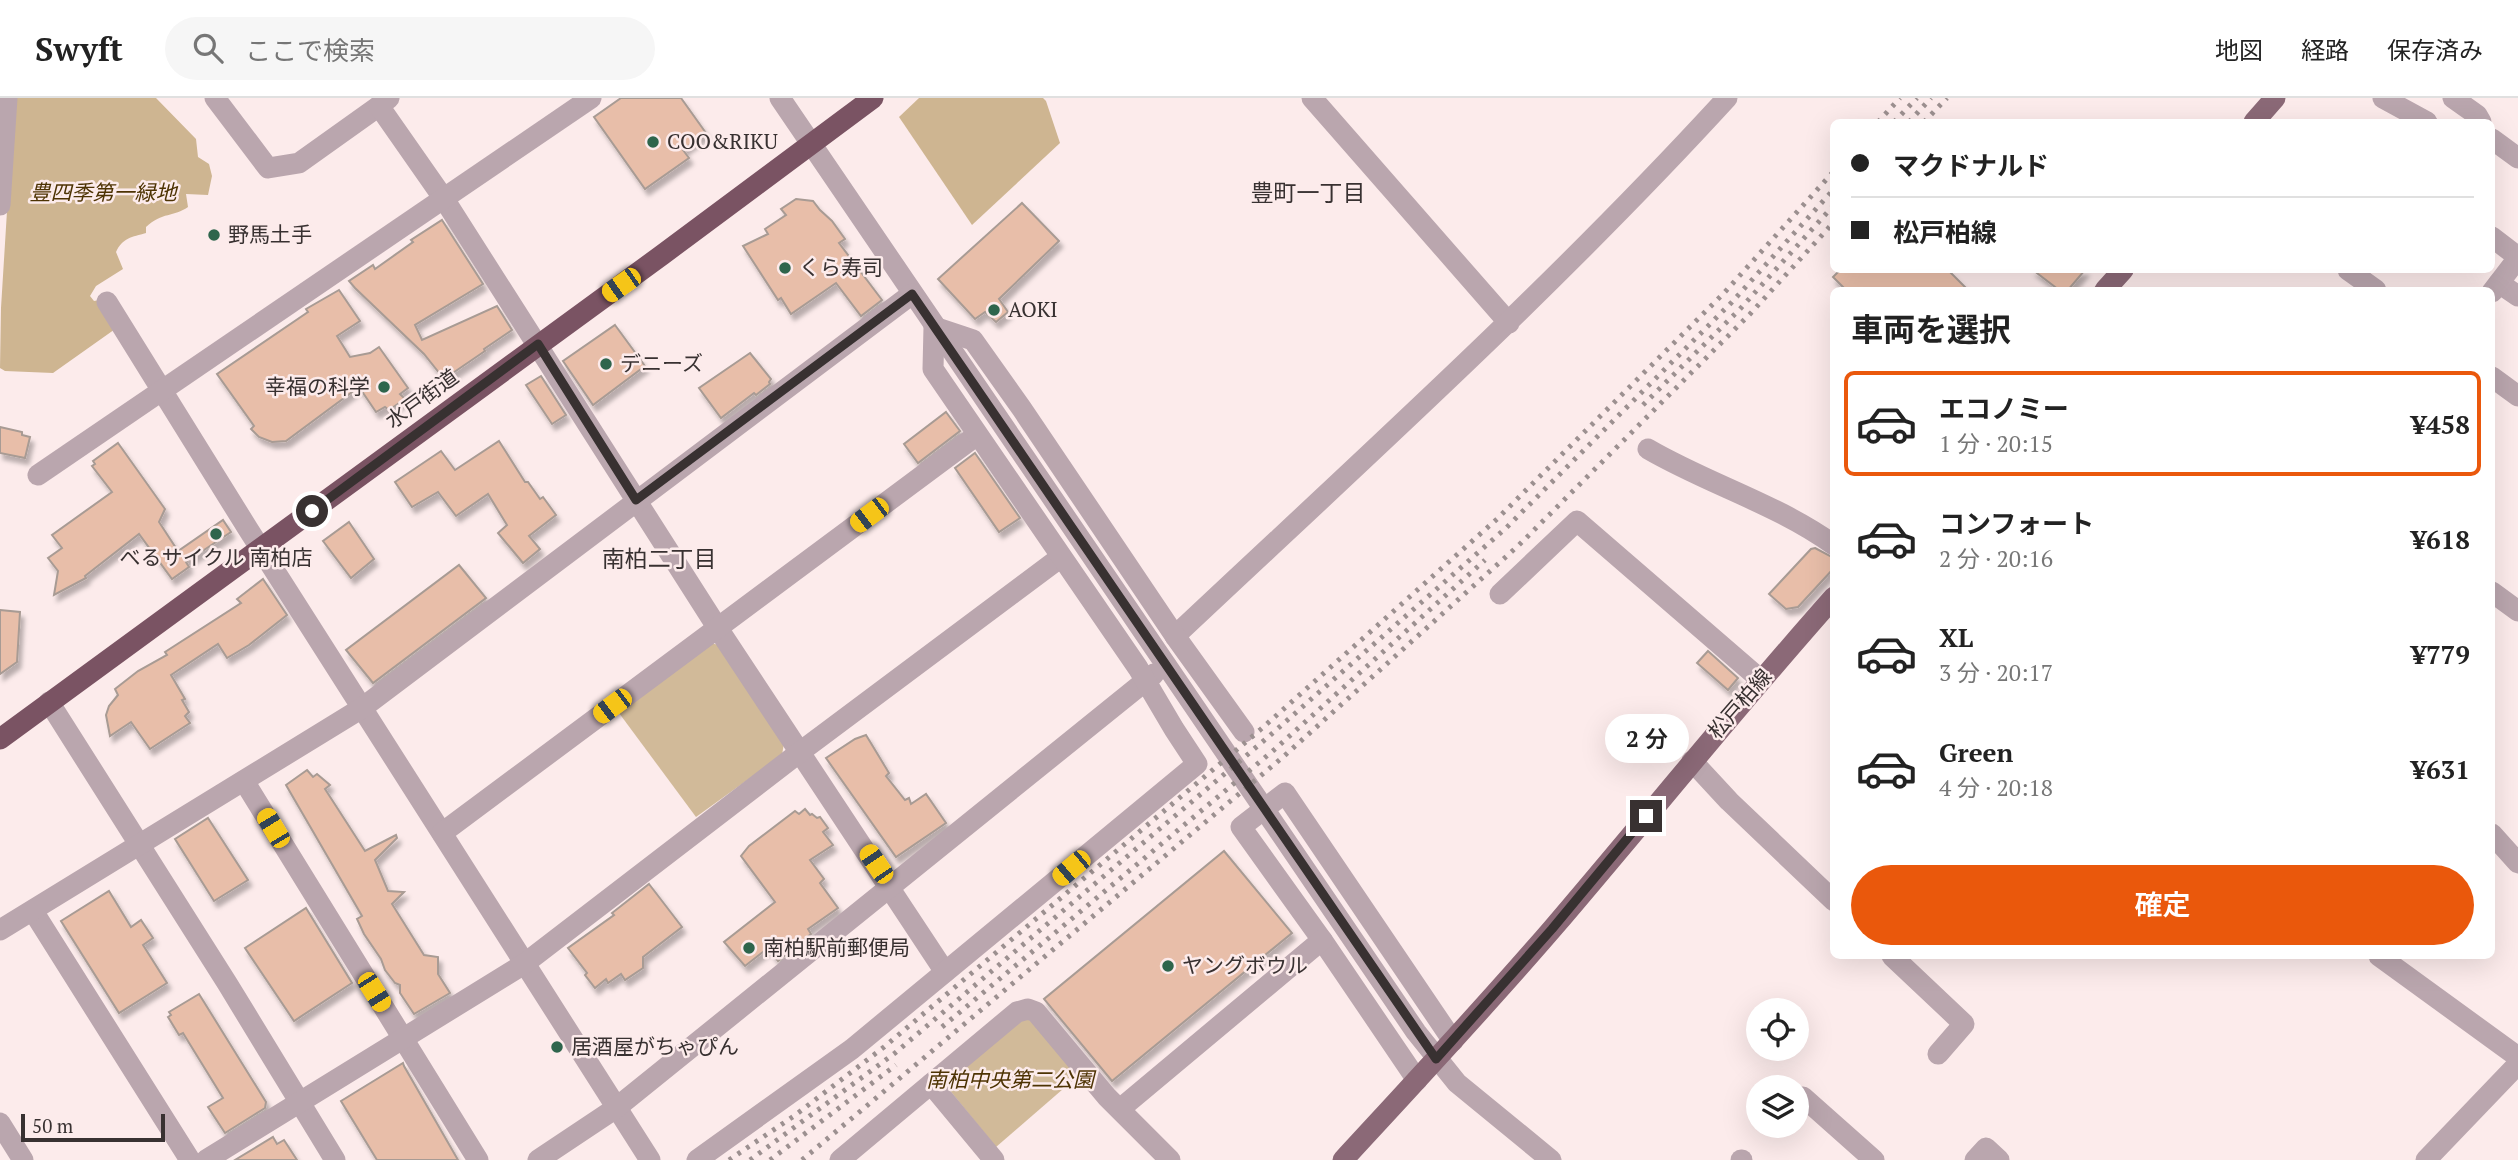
<!DOCTYPE html>
<html lang="ja">
<meta charset="utf-8">
<style>
body{margin:0;font-family:"PT Serif","Noto Sans JP",serif;background:#f6f6f6;color:#222;height:100vh;display:flex;flex-direction:column;font-size:26px;white-space:nowrap}
*{box-sizing:border-box;margin:0}
p{font-size:23px;color:#767676}
.icon{flex:none;width:38px;height:38px;fill:none;stroke:currentColor;stroke-width:2;stroke-linecap:round;stroke-linejoin:round}
.map{position:relative;flex:1;overflow:hidden}
.side{position:absolute;left:1830px;top:189px;width:665px;height:672px;display:flex;flex-direction:column;background:#fff;border-radius:10px;box-shadow:0 7px 28px #0002}
.side>*{flex:none}
.banner{position:absolute;left:1830px;top:21px;width:665px;height:154px;border-radius:10px;box-shadow:0 7px 28px #0002;display:grid;align-content:center;height:154px;padding:0 21px;background:#fff}
.fabs{position:absolute;left:1746px;top:900px;display:grid;gap:14px}
.fabs a{display:grid;place-items:center;width:63px;height:63px;border-radius:50%;background:#fff;box-shadow:0 7px 28px #0002;font-size:35px}
.scale{position:absolute;left:21px;bottom:18px;width:144px;box-sizing:border-box;padding-left:7px;border:4px solid #383131;border-top:0;font-size:19px;line-height:24px;white-space:nowrap;color:#383131;-webkit-text-stroke:5px #fcebeb;paint-order:stroke}
.end{position:absolute;width:32px;height:32px;margin:-16px;border:9px solid #383131;background:#fff;box-shadow:0 0 0 4px #fff}
.from{border-radius:50%}
.bubble{position:absolute;height:49px;border-radius:24px;background:#fff;box-shadow:0 7px 28px #0002;font-size:23px;font-weight:600;line-height:49px;text-align:center}
.car{position:absolute;width:21px;height:42px;margin:-21px -10px;border-radius:9px;box-shadow:0 0 5px 2px #0007;background:linear-gradient(#f5c518 24%,#345 0 40%,#f5c518 0 76%,#345 0 86%,#f5c518 0)}
.banner b{display:flex;align-items:center;gap:24px;height:66px;font-size:26px}
.banner b+b{border-top:2px solid #e0e0e0}
.banner i{width:18px;height:18px;background:#222}
ul{padding:0;list-style:none}
li{display:flex;align-items:center;gap:21px;height:105px;margin:0 14px 10px;padding:0 7px;border:4px solid transparent;border-radius:10px}
li div{flex:1}
li b{display:block;font-size:26px}
li em{font-style:normal;font-weight:600}
li.active{border-color:#ea580c}
li>.icon{width:63px;height:63px;stroke-width:1.5}
h2{padding:0 21px;font-size:32px;line-height:84px}
.action{display:flex;gap:14px;margin-top:auto;padding:14px 21px}
.action a{flex:1;height:80px;border-radius:42px;background:#ea580c;color:#fff;font-size:28px;font-weight:600;line-height:80px;text-align:center}
header{display:flex;align-items:center;gap:42px;box-sizing:border-box;height:98px;padding:0 35px;background:#fff;border-bottom:2px solid #e0e0e0}
header strong{font-size:33px}
nav{display:flex;gap:38px;margin-inline-start:auto;font-size:24px}
.search{width:490px;height:63px;background:#f6f6f6;display:flex;align-items:center;gap:18px;box-sizing:border-box;padding:0 24px;border-radius:38px;color:#767676;font-size:26px}
.map>svg:first-child{display:block}
</style>
<header>
<strong>Swyft</strong>
<div class="search"><svg class="icon" aria-label="search" viewBox="0 0 24 24"><circle cx="10" cy="10" r="6"/><path d="M15 15l6 6"/></svg>ここで検索</div>
<nav><a>地図</a><a>経路</a><a>保存済み</a></nav>
</header>
<div class="map">
<svg width="2518" height="1062" viewBox="0 0 2518 1062">
<defs>
<filter id="shadow"><feDropShadow dx="3.5" dy="6" stdDeviation="2" flood-color="#0004"/></filter>
</defs>
<rect width="100%" height="100%" fill="#fcebeb"/>
<g fill="#d1ba99">
<path d="M709,545l11,2 64,98 -2,12 -86,62 -77,-104z"/>
<path d="M1021,919l10,2 47,57 -82,71 -49,-60v-8z"/>
</g>
<g fill="#ceb591">
<path d="M14,0h142l40,41 2,18 11,7 3,12 -4,19 -22,-1 2,13c-14,10 -26,5 -42,20v6c-14,4 -24,5 -30,19l7,17 -27,17 -6,10 4,5 6,-1 18,27 -65,46 -48,-2 -5,-3 1,-60z"/>
<path d="M919,0h124l3,3 14,42 -88,82 -73,-108z"/>
</g>
<g fill="#e8bea9" stroke="#a89b94" stroke-width="2" filter="url(#shadow)">
<path d="M621,0h60l25,35 -23,17 6,8 -44,31 -51,-72z"/>
<path d="M796,101l17,2 7,9 12,11 13,18 -6,4 43,57 -21,16 -25,-33 -45,31 -10,-16 -3,2 -35,-54 25,-12 -3,-5 21,-14 -5,-6z"/>
<path d="M1022,105l37,38 -60,58 9,13 -12,10 -11,-10 -10,7 -37,-40z"/>
<path d="M442,122l41,64 -68,41 7,15 75,-34 15,24 -28,19 1,2 -41,28 -20,-25 -69,-66 -6,-7 24,-16 2,4 38,-27 -2,-2z"/>
<path d="M1840,172h108l20,20h-122l-13,-13z"/>
<path d="M2033,172h52l-17,20h-9z"/>
<path d="M339,192l21,31 -23,15 13,21 20,-4 9,-6 29,41 -8,6 5,5 -16,11 -4,-3 -9,5 -17,-25 -73,54 -14,1 -13,-5 -8,-8 3,-3 -37,-52 91,-62 -2,-3z"/>
<path d="M615,227l30,41 -52,39 -30,-44z"/>
<path d="M750,255l21,26 -2,3 1,2 -14,11 -2,-2 -33,25 -22,-30z"/>
<path d="M541,278l25,39 -14,9 -26,-39z"/>
<path d="M946,314l14,19 -42,32 -14,-19z"/>
<path d="M0,329l22,5v3l8,2 -5,21 -25,-5z"/>
<path d="M499,343l26,41h3l12,17 3,-2 13,18 -27,21 11,13 -17,14 -25,-30 9,-8 -19,-31 -32,22 -18,-24 -26,15 -17,-25 46,-31 14,19z"/>
<path d="M118,345l47,66 -6,13 19,29 45,-31 8,12 -45,30 3,5 -17,12 -33,-45 -54,42 1,2 -32,17 4,-24 -10,-13 14,-10 -10,-13 60,-43 -20,-26 3,-2 -2,-3z"/>
<path d="M975,355l45,65 -21,14 -44,-64z"/>
<path d="M349,424l25,37 -23,19 -28,-37z"/>
<path d="M1815,450l19,10v10l-36,39 -12,2 -17,-15 42,-45z"/>
<path d="M459,467l27,33 -113,85 -27,-33z"/>
<path d="M263,481l24,36 -38,30 -22,13 -9,-14 -47,31 14,24 -3,1 7,12 -4,4 5,7 -40,26 -19,-27 -21,14 -4,-21 3,-9 9,-11 -3,-6 23,-18 29,-16 -2,-3 76,-49 -4,-4z"/>
<path d="M0,512l20,2 -3,50 -17,12z"/>
<path d="M1708,553l30,27 -10,12 -31,-27z"/>
<path d="M866,637l23,38 -3,3 19,24 4,-2 2,6 15,-10 20,29 -50,34 -70,-99 29,-19z"/>
<path d="M307,672l6,7 4,-3 13,11 -5,4 40,62 31,-16 1,3 -22,22 13,31 16,1 -12,12 32,51 14,2v17l12,19 -36,21 -14,-21v-8l-5,-2 -10,-13 -4,-11 -17,-25 -7,-15 5,-3 -76,-131z"/>
<path d="M805,711l5,6 2,-1 5,4 3,-1 8,11 -5,4 10,13 -23,15 14,19 -4,4 18,25 -30,21 3,5 -33,27 -10,-13 -23,18 -21,-24 51,-40 -34,-46 8,-10 46,-35 4,3z"/>
<path d="M208,720l40,62 -34,21 -39,-62z"/>
<path d="M1224,753l68,82 -180,148 -68,-82z"/>
<path d="M649,786l33,43 -39,30v11l-18,12 -4,-6 -13,9 -2,-4 -11,9 -10,-13 2,-2 -19,-25 46,-33 -2,-2z"/>
<path d="M109,793l22,36 10,-7 12,18 -10,7 24,38 -48,30 -58,-92z"/>
<path d="M306,810l46,75 -58,38 -49,-73z"/>
<path d="M199,896l67,108 -1,6 -40,25 -17,-26 15,-9 -40,-65 -4,2 -11,-18 3,-2 -2,-3z"/>
<path d="M403,965l1,3 54,94h-81l-36,-59z"/>
<path d="M273,1039l4,7 7,-4 13,20h-62z"/>
</g>
<g fill="none" stroke-linecap="round" stroke-linejoin="round">
<g stroke="#baa6ae" stroke-width="21">
<path d="M215,0l53,70 31,-5 80,-57"/>
<path d="M389,0l-10,8 65,93 273,428 228,345"/>
<path d="M780,0l636,934 41,51 94,77"/>
<path d="M1312,0l197,225"/>
<path d="M2383,0l44,24"/>
<path d="M2453,0l24,17 4,7"/>
<path d="M2492,41l26,19"/>
<path d="M0,107l7,-107"/>
<path d="M2492,139l26,20"/>
<path d="M2348,172l28,20"/>
<path d="M2499,185l19,13"/>
<path d="M2492,194l26,-34"/>
<path d="M107,204l141,227 402,631"/>
<path d="M2492,279l26,19"/>
<path d="M1648,351c60,35 129,55 186,96"/>
<path d="M38,377l553,-377"/>
<path d="M2492,494l26,19"/>
<path d="M1500,496l77,-73 184,159"/>
<path d="M1175,538c187,-176 378,-348 552,-538"/>
<path d="M49,604l178,281 108,177"/>
<path d="M1692,663l37,40 105,100"/>
<path d="M244,683l234,379"/>
<path d="M442,735l535,-398"/>
<path d="M2492,736l26,29"/>
<path d="M33,813l157,249"/>
<path d="M0,832l362,-222 550,-414"/>
<path d="M1892,858l72,68 -26,30"/>
<path d="M2379,858l139,101"/>
<path d="M1417,982l-95,-140 -81,-113 44,-34 168,248"/>
<path d="M931,986l63,76"/>
<path d="M1803,999l71,63"/>
<path d="M1120,1011l202,-169"/>
<path d="M0,1025l23,37"/>
<path d="M206,1062l318,-196 276,-212 261,-195"/>
<path d="M538,1062l78,-52 538,-434"/>
<path d="M697,1062l155,-111 345,-285 -23,-35 -36,-61 -205,-299 1,-42 39,13 49,69 153,227 69,96"/>
<path d="M840,1062l177,-148 11,-3 8,3 71,85 63,63"/>
<path d="M1741,1062h1"/>
<path d="M1975,1062l11,-12 13,12"/>
<path d="M2426,1062l92,-96"/>
</g>
<g stroke="#8b6977" stroke-width="21">
<path d="M2254,24l21,-24"/>
<path d="M2105,192l18,-20"/>
<path d="M1343,1062c71,-77 142,-153 210,-232 94,-110 185,-223 281,-331"/>
</g>
<path stroke="#7a5363" stroke-width="21" d="M0,641l662,-484 211,-157"/>
<g stroke="#9c9090" stroke-width="5" stroke-dasharray="3.5 7" stroke-linecap="butt">
<path d="M1878,24l22,-24"/>
<path d="M1894,24l23,-24"/>
<path d="M1909,24l22,-24"/>
<path d="M1924,24l23,-24"/>
<path d="M1643,307l97,-96 94,-104"/>
<path d="M942,929l332,-277 211,-190"/>
<path d="M729,1062l65,-44 90,-69 376,-317 237,-211 227,-226 110,-122"/>
<path d="M750,1062l145,-107 372,-315 239,-210 226,-226 102,-113"/>
<path d="M770,1062l126,-95"/>
<path d="M802,1062l481,-403 236,-212 231,-231 84,-92"/>
</g>
</g>
<g fill="none" stroke-linecap="round" stroke-linejoin="round">
<path stroke="#383131" stroke-width="9" d="M312,413l226,-167 98,156 276,-206 524,765 116,-130 94,-113"/>
</g>
<g fill="#2e654c" stroke="#fcebeb" stroke-width="2.5">
<circle cx="653" cy="44" r="7"/>
<circle cx="214" cy="137" r="7"/>
<circle cx="785" cy="170" r="7"/>
<circle cx="994" cy="212" r="7"/>
<circle cx="606" cy="266" r="7"/>
<circle cx="384" cy="289" r="7"/>
<circle cx="216" cy="436" r="7"/>
<circle cx="749" cy="850" r="7"/>
<circle cx="1168" cy="868" r="7"/>
<circle cx="557" cy="949" r="7"/>
</g>
<g text-anchor="middle" stroke-width="5" stroke-linejoin="round" paint-order="stroke">
<g font-size="21" fill="#383131" stroke="#fcebeb" text-anchor="start">
<text x="667" y="51">COO&amp;RIKU</text>
<text x="228" y="144">野馬土手</text>
<text x="799" y="177">くら寿司</text>
<text x="1008" y="219">AOKI</text>
<text x="620" y="273">デニーズ</text>
<text x="370" y="296" text-anchor="end">幸福の科学</text>
<text x="216" y="467" text-anchor="middle">べるサイクル 南柏店</text>
<text x="763" y="857">南柏駅前郵便局</text>
<text x="1182" y="875">ヤングボウル</text>
<text x="571" y="956">居酒屋がちゃぴん</text>
</g>
<g font-size="21" font-style="italic" fill="#4d3303" stroke="#fcebeb">
<text x="103" y="102">豊四季第一緑地</text>
<text x="1010" y="989">南柏中央第二公園</text>
</g>
<g font-size="21" fill="#383131" stroke="#fcebeb">
<text transform="translate(422 301) rotate(-36)" y="7">水戸街道</text>
<text transform="translate(1740 606) rotate(-49)" y="7">松戸柏線</text>
</g>
<g font-size="23" fill="#383131" stroke="#fcebeb">
<text x="1308" y="103">豊町一丁目</text>
<text x="659" y="469">南柏二丁目</text>
</g>
</g>
</svg>
<div class="fabs">
<a><svg class="icon" aria-label="locate" viewBox="0 0 24 24"><circle cx="12" cy="12" r="6"/><path d="M12 2v4M12 18v4M2 12h4M18 12h4"/></svg></a>
<a><svg class="icon" aria-label="layers" viewBox="0 0 24 24"><path d="M12 4l9 5-9 5-9-5zM3 14l9 5 9-5"/></svg></a>
</div>
<div class="scale">50 m</div>
<i class="end from" style="left:312px;top:413px"></i>
<i class="end" style="left:1646px;top:718px"></i>
<div class="bubble" style="left:1605px;top:616px;width:84px">2 分</div>
<i class="car" style="left:621px;top:187px;rotate:235deg"></i>
<i class="car" style="left:869px;top:417px;rotate:233deg"></i>
<i class="car" style="left:612px;top:608px;rotate:233deg"></i>
<i class="car" style="left:273px;top:730px;rotate:329deg"></i>
<i class="car" style="left:876px;top:766px;rotate:326deg"></i>
<i class="car" style="left:1071px;top:770px;rotate:230deg"></i>
<i class="car" style="left:374px;top:894px;rotate:148deg"></i>
<div class="banner">
<b><i class="from"></i>マクドナルド</b>
<b><i></i>松戸柏線</b>
</div>
<section class="side">
<h2>車両を選択</h2>
<ul>
<li class="active"><svg class="icon" aria-label="car" viewBox="0 0 24 24"><path d="M5 17H2v-5l4-1 3-4h7l3 4 3 1v5h-3M9 17h6M6 11h13"/><circle cx="7" cy="17" r="2"/><circle cx="17" cy="17" r="2"/></svg><div><b>エコノミー</b><p>1 分 · 20:15</p></div><em>¥458</em></li>
<li><svg class="icon" aria-label="car" viewBox="0 0 24 24"><path d="M5 17H2v-5l4-1 3-4h7l3 4 3 1v5h-3M9 17h6M6 11h13"/><circle cx="7" cy="17" r="2"/><circle cx="17" cy="17" r="2"/></svg><div><b>コンフォート</b><p>2 分 · 20:16</p></div><em>¥618</em></li>
<li><svg class="icon" aria-label="car" viewBox="0 0 24 24"><path d="M5 17H2v-5l4-1 3-4h7l3 4 3 1v5h-3M9 17h6M6 11h13"/><circle cx="7" cy="17" r="2"/><circle cx="17" cy="17" r="2"/></svg><div><b>XL</b><p>3 分 · 20:17</p></div><em>¥779</em></li>
<li><svg class="icon" aria-label="car" viewBox="0 0 24 24"><path d="M5 17H2v-5l4-1 3-4h7l3 4 3 1v5h-3M9 17h6M6 11h13"/><circle cx="7" cy="17" r="2"/><circle cx="17" cy="17" r="2"/></svg><div><b>Green</b><p>4 分 · 20:18</p></div><em>¥631</em></li>
</ul>
<div class="action"><a>確定</a></div>
</section>
</div>
